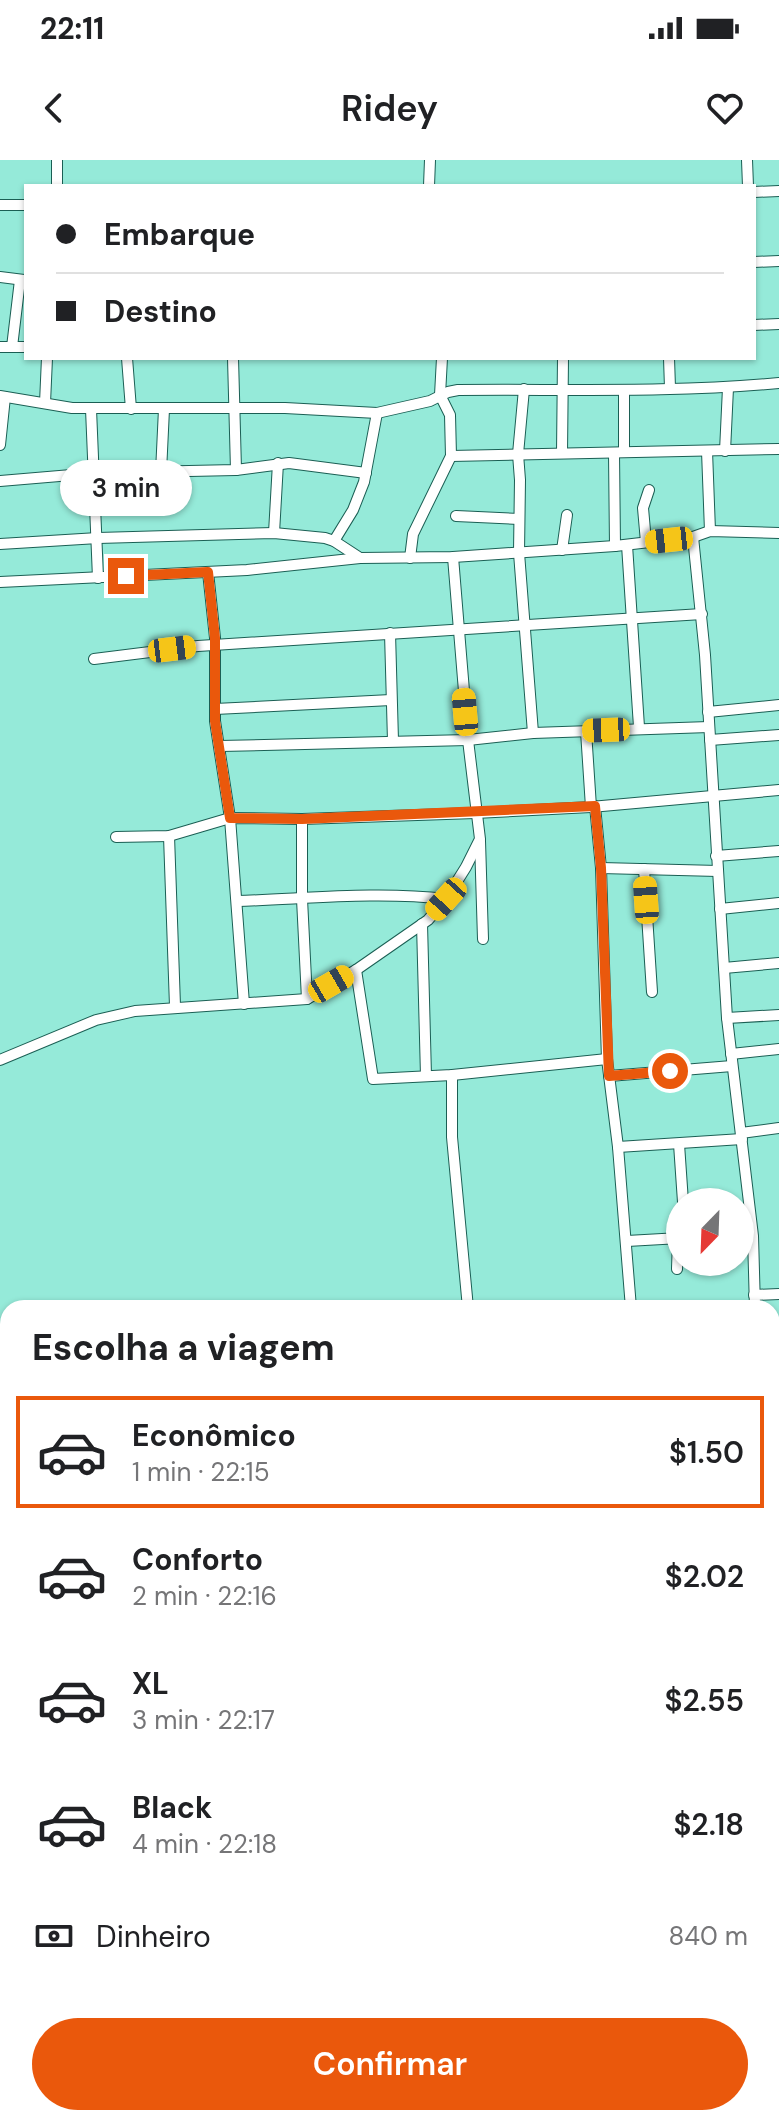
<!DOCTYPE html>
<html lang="pt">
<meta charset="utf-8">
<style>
body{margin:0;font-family:"DM Sans",sans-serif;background:#f6f6f6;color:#202124;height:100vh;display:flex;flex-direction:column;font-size:30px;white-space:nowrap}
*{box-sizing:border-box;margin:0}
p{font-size:26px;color:#757577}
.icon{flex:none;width:44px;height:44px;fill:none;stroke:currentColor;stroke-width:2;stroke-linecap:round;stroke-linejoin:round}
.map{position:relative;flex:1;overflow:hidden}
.sheet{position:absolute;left:0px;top:1140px;width:780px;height:826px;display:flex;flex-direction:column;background:#fff;border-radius:24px 24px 0 0;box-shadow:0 2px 6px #0004}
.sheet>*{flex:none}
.banner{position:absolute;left:24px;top:24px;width:732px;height:176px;border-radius:0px;box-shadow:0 2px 6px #0004;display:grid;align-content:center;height:176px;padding:0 32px;background:#fff}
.needle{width:52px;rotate:203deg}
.controls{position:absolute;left:666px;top:1028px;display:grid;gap:16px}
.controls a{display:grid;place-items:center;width:88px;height:88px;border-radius:50%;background:#fff;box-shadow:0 2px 6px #0004;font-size:40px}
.end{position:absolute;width:36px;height:36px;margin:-18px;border:10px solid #ea580c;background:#fff;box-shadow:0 0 0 4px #fff}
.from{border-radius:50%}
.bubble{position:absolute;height:56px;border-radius:28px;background:#fff;box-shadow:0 2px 6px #0004;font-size:26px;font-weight:600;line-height:56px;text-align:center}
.car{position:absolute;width:24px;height:48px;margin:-24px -12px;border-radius:10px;box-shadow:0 0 6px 2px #0007;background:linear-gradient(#f5c518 24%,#345 0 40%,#f5c518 0 76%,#345 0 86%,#f5c518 0)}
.banner b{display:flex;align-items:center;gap:28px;height:76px;font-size:30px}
.banner b+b{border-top:2px solid #e0e0e0}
.banner i{width:20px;height:20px;background:#202124}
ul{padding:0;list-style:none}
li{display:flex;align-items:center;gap:24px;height:112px;margin:0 16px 12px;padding:0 16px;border:4px solid transparent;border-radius:0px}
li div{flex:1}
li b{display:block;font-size:30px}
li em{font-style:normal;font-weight:600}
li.current{border-color:#ea580c}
li>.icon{width:72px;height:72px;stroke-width:1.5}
h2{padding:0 32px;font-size:36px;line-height:96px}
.pay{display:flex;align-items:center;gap:20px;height:88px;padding:0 32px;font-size:30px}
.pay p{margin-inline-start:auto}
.primary-button{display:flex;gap:16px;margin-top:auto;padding:16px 32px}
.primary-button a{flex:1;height:92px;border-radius:48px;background:#ea580c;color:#fff;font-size:32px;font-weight:600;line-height:92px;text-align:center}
.status{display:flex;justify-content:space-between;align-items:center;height:56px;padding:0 40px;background:#fff;direction:ltr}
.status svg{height:22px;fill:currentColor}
header{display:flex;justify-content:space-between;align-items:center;height:104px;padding:0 32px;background:#fff;font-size:36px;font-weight:600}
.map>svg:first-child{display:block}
</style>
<div class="status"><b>22:11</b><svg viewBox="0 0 49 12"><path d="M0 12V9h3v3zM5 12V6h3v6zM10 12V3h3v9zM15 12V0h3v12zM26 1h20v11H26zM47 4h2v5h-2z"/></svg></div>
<header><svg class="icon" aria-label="back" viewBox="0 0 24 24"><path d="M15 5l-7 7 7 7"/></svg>Ridey<svg class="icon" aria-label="heart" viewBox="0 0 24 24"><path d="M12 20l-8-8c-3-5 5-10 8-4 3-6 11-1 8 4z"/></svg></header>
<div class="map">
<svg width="779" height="1965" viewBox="0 0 779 1965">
<rect width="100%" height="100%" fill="#95ead9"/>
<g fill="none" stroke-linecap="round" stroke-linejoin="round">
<g stroke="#1b5f54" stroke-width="12">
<g id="minor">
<path d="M57,0v26"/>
<path d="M747,0l1,26"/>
<path d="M429,26l1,-26"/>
<path d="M754,32l25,-1"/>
<path d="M0,45h26"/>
<path d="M754,102l25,-1"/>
<path d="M0,117l24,3"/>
<path d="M754,165l25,-1"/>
<path d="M0,187h26"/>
<path d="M12,187l8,-67"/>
<path d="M127,198l4,51"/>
<path d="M233,198l3,112"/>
<path d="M669,198l1,30"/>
<path d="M524,229l-6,65 2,26 -1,73 14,180"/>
<path d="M0,236l72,12h213l92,5 53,-12 18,-9 10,-2c107,-1 214,3 321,-7"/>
<path d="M45,243l2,-45"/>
<path d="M91,249l7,169"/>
<path d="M0,285l5,-48"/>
<path d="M707,291l3,80"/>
<path d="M725,291l3,-63"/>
<path d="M624,292v-62"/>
<path d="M562,293l1,-95"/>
<path d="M614,293l1,93"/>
<path d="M451,296l328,-7"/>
<path d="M161,312l3,-63"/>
<path d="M0,321l95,-8 141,-3 53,-7 77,10"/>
<path d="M456,356l63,3"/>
<path d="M274,373l4,-70"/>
<path d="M693,377l12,118 22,363 26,218 2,72"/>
<path d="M334,381l19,-31 11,-28 13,-69"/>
<path d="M646,382l-3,-34 6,-18"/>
<path d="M0,384l98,-6 176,-5 51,5 9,3 26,17"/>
<path d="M627,385l12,182"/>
<path d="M562,390l5,-35"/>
<path d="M410,398l3,-24 38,-78 -1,-41 -10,-20 2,-37"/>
<path d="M208,412l7,66v83l15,97 14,186"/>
<path d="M0,422l247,-12 113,-12 93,-1 162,-11 78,-9 17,-6 69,2"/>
<path d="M390,473l3,108"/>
<path d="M94,499l104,-13 504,-32"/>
<path d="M215,549l176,-9"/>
<path d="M708,552l71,-7"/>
<path d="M586,571l5,76"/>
<path d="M710,580l69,-5"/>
<path d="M220,586l248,-6 65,-7 176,-6"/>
<path d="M595,646l6,62 6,191 11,88 13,161"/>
<path d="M302,659v80l5,100"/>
<path d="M169,676l6,170"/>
<path d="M116,677l53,-1 61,-18 72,1 173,-6 116,-6 188,-17"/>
<path d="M480,681l3,98"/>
<path d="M716,696l63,-5"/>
<path d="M601,708l117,3"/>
<path d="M644,709l8,123"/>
<path d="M237,741c69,-2 140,-10 209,-2"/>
<path d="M720,749l59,-6"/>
<path d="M422,764l4,152"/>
<path d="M724,808l55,-5"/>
<path d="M356,810l17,109 79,-4 155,-16"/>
<path d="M727,858l52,-3"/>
<path d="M731,894l48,-5"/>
<path d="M0,900l96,-40 39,-9 172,-12 49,-29 72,-50 18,-21 20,-32 14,-28 -12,-99 -15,-183"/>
<path d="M452,915v62l16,171"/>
<path d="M609,916l123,-10"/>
<path d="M741,973l38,-5"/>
<path d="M679,984l4,58"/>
<path d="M618,987l124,-8"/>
<path d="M627,1081l53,-3"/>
<path d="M677,1109l1,-30"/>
<path d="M754,1135l25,-1"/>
<path d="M0,1192l8,-1"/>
<path d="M772,1373l7,-1"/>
<path d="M0,1441h8"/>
<path d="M772,1562l7,-5"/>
<path d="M772,1618l7,2"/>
<path d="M0,1635l8,1"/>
<path d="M0,1685l8,8"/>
<path d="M0,1718l8,-5"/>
<path d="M772,1811l7,-1"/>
<path d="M0,1896l8,4"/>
<path d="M772,1914l7,8"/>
<path d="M101,1965l5,-7"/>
<path d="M232,1965l26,-7"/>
<path d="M352,1965l5,-7"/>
<path d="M465,1965v-7"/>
</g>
</g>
<use href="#minor" stroke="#fff" stroke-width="10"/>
</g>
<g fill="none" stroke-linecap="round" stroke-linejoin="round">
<path stroke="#ea580c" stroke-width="10" d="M126,416l82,-4 7,66v83l15,97 72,1 293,-13 6,62 8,208 61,-5"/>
</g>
</svg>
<div class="controls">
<a><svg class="needle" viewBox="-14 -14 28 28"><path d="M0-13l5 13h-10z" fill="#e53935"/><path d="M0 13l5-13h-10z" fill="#757577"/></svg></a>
</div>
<i class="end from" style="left:670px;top:911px"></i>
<i class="end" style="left:126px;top:416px"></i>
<div class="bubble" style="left:60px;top:300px;width:132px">3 min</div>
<i class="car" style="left:669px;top:380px;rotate:264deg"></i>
<i class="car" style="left:172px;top:489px;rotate:83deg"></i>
<i class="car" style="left:465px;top:552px;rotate:355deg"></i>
<i class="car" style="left:606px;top:570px;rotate:268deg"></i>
<i class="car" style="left:446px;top:739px;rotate:222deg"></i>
<i class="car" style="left:646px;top:740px;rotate:356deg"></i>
<i class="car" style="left:331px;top:824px;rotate:60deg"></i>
<div class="banner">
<b><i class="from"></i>Embarque</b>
<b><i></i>Destino</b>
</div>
<section class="sheet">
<h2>Escolha a viagem</h2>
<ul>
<li class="current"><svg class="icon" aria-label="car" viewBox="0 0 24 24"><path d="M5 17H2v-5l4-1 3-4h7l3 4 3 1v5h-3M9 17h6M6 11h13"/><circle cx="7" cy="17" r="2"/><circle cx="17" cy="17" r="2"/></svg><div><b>Econômico</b><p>1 min · 22:15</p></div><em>$1.50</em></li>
<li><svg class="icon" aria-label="car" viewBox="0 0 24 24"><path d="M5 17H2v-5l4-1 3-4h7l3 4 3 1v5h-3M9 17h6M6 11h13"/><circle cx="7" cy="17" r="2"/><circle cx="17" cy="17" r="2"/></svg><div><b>Conforto</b><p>2 min · 22:16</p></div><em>$2.02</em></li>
<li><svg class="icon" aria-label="car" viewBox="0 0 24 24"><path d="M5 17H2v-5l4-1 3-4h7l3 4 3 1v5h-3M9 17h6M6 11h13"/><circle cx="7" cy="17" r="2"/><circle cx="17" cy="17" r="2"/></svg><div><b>XL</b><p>3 min · 22:17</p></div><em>$2.55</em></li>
<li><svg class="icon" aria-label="car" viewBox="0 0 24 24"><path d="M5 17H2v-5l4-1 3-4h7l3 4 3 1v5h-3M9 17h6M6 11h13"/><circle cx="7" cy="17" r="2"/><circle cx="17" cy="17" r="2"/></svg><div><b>Black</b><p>4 min · 22:18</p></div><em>$2.18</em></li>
</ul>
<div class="pay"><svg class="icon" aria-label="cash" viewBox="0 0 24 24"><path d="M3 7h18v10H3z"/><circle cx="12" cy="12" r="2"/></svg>Dinheiro<p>840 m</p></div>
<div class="primary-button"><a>Confirmar</a></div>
</section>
</div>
